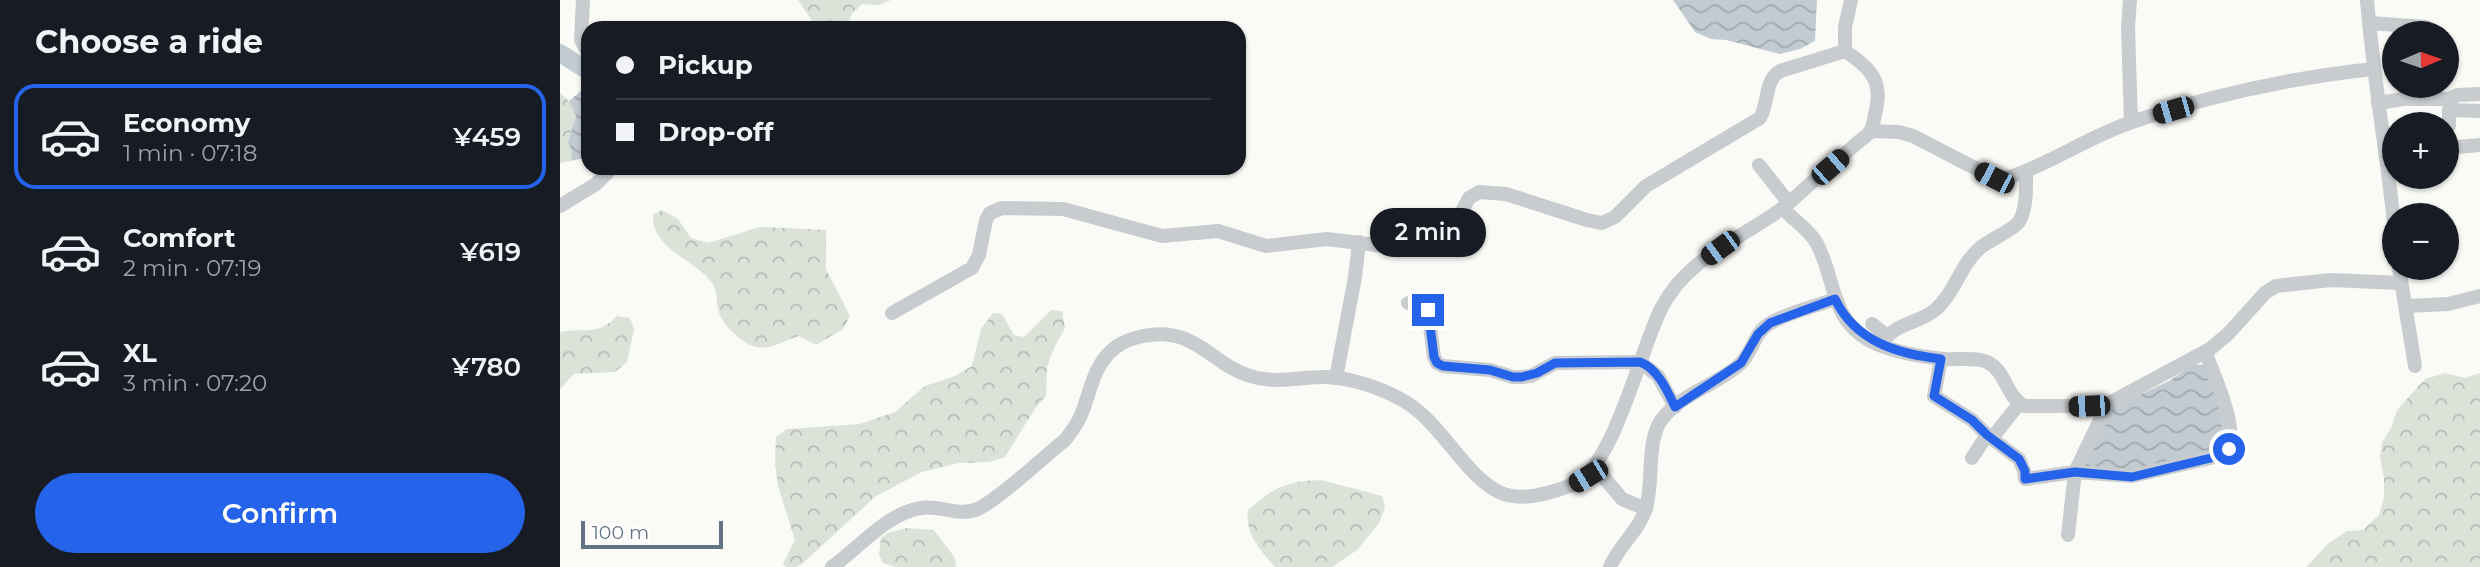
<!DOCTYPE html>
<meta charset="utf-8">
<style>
body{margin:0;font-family:Montserrat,sans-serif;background:#242831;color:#f1f3f6;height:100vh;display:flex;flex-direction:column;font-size:26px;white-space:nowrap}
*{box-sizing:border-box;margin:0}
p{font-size:23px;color:#9ea1a6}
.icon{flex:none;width:38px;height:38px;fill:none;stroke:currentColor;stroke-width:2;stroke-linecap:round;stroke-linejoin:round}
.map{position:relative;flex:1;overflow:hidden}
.details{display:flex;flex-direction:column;background:#171b24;width:560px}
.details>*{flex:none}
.guide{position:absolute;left:21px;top:21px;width:665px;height:154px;border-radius:21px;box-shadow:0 2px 5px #0004;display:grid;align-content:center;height:154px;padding:0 35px;background:#171b24}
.needle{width:46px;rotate:88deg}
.tools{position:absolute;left:1822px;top:21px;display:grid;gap:14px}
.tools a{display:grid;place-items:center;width:77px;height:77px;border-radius:50%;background:#171b24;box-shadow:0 2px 5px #0004;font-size:35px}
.scale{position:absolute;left:21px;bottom:18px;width:142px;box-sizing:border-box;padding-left:7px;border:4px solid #637484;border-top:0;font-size:19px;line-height:24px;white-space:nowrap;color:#637484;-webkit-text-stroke:5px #fff;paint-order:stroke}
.end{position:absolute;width:32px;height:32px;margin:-16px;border:9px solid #2563eb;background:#fff;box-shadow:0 0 0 4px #fff}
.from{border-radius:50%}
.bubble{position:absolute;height:49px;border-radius:24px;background:#171b24;box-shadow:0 2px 5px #0004;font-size:23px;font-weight:600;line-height:49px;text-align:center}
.car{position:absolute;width:21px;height:42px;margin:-21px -10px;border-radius:9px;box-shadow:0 0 5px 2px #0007;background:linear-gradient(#222 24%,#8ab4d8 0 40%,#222 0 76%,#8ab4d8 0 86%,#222 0)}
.guide b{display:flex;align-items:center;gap:24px;height:66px;font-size:26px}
.guide b+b{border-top:2px solid #363941}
.guide i{width:18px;height:18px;background:#f1f3f6}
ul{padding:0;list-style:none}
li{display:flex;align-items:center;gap:21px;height:105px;margin:0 14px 10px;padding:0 21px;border:4px solid transparent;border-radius:21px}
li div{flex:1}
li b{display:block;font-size:26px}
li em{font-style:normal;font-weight:600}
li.on{border-color:#2563eb}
li>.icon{width:63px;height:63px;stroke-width:1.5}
h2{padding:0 35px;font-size:32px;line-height:84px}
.cta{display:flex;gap:14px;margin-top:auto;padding:14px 35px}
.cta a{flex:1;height:80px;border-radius:42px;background:#2563eb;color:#fff;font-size:28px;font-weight:600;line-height:80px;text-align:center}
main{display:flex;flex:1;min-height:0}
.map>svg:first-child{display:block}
</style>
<main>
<section class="details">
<h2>Choose a ride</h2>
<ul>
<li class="on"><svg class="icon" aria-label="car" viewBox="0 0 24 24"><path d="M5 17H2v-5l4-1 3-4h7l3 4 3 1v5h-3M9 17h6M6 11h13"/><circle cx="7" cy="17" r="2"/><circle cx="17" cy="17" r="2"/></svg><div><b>Economy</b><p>1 min · 07:18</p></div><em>¥459</em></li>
<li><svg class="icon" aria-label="car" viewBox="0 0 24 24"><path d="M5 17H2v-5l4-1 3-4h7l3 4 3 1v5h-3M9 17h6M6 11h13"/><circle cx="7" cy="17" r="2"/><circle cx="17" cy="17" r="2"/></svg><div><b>Comfort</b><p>2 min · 07:19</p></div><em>¥619</em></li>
<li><svg class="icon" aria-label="car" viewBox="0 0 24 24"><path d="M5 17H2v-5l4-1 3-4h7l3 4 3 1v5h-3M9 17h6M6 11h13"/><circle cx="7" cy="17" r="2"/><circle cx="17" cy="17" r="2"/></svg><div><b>XL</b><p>3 min · 07:20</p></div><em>¥780</em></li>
</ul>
<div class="cta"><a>Confirm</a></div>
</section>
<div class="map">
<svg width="1920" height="567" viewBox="0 0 1920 567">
<defs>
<pattern id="forest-crowns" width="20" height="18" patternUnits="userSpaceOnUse" patternTransform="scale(1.75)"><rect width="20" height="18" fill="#dbe2d8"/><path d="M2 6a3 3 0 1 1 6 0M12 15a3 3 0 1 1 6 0" fill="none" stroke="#b5bcb5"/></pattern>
<pattern id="water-waves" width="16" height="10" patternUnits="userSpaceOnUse" patternTransform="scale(1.75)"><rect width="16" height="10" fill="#c2cbd1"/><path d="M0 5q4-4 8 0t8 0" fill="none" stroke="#a1a9af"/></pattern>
</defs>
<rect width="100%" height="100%" fill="#fafaf7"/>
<g fill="url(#forest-crowns)">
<path d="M238,0h93l-12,5 -17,-1 -10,10 -6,14h-29z"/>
<path d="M0,93l9,8 7,15 -7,26 3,10 -1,9 -11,2z"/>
<path d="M102,210l16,9 13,19 17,5 52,-16 66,3v39l24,47 -7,13 -27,16 -17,-9c-15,4 -29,16 -46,10 -12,-4 -30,-21 -34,-33 -3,-8 -1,-19 -5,-27 -13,-24 -63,-36 -61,-71z"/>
<path d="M491,310l11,1 3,17 -10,18 -8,21 -1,29 -12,14 -29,47 -16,5 -30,1 -37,9 -46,24 -74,68 -6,3h-10l-3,-3 12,-24 -17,-54 -3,-23 1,-26 11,-8 73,-5 35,-12 30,-26 30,-10 17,-10 9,-37 12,-16 9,1 12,21 10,2z"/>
<path d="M57,316l13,2 4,12 -7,32 -12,10 -41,2 -14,15v-57c24,-5 37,5 57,-16z"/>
<path d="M1885,373l20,5 15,-5v194h-174l23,-24 18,-12 16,-1 16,-15 5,-18v-19l-4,-21 2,-14 10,-17 5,-16 28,-31z"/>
<path d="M761,480l61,16 3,11 -6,16 -22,27 -25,17h-57c-15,-17 -30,-33 -27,-57 26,-22 38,-29 73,-30z"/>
<path d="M347,528l27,2 21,28 1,9h-61l-12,-4 -4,-8 2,-17 7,-5z"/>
</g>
<g fill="url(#water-waves)">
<path d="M1113,0h144l-2,41 -15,8 -20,5 -54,-14 -15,-1 -16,-7z"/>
<path d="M28,85v72l-17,4 1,-9 -4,-10 8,-26 -7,-15z"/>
<path d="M1634,364l10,1c9,27 25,56 17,84l-88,22 -48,-1 -2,-5 27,-56 59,-28z"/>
</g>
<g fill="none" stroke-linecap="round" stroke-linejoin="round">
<path stroke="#c2cbd1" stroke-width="18" d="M0,53l28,18"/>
<g stroke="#c8cccf" stroke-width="14">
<path d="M23,0l-2,40 7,13"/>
<path d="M1570,0l-2,28 3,94"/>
<path d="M1807,0c6,75 19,148 27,223"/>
<path d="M1809,23l57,4 13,6"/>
<path d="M1285,51v-24l6,-27"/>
<path d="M1818,103l25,-4h46l9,-4 22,-1"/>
<path d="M1889,126v-16l31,1"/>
<path d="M1310,131l29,1 14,4 81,42 16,-1c42,-14 80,-41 122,-55 78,-27 159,-44 241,-53"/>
<path d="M1886,148l34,-3"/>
<path d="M1199,165l30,38"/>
<path d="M0,206l36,-22 16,-16"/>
<path d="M1223,208c10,12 25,21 33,34 21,37 12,81 61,102 21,9 46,13 68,15 13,1 31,-2 42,3 19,8 19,36 38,44h79l106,-57 18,-15 37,-41 11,-7 55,-6 69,3"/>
<path d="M1839,268l16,98"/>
<path d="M848,303l17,2 3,5 6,47 3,6 6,3 47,4 23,7h9l9,-1 24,-13 85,-1 18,14 17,31"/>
<path d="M1846,306l42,-2 32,-8"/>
<path d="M332,313l80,-45 7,-13 7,-35 4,-7 12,-5 61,1 99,27 56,-5 48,15 61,-7 81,10 22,-1 17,-9 22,-41 10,-6 27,2 81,26 15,3 13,-6 31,-31 114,-68c9,-15 4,-37 20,-47l65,-20"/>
<path d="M1312,324l15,12"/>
<path d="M1322,346c8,-23 37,-22 53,-36 20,-17 25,-45 45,-62 9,-8 36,-19 40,-28 7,-14 6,-33 6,-48"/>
<path d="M1381,359l-7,37 38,24 15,15 32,24 5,12 1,8 50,-7 57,4 87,-20c29,-10 -6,-83 -14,-104"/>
<path d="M776,378l19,-101 4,-35"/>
<path d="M1432,438l27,-34"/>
<path d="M1412,458l15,-23"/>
<path d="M1035,467l27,32 24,10"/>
<path d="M1508,535l7,-63 25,-52 4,-14"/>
<path d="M272,567c27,-19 55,-54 89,-59 18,-3 36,8 54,2 19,-6 71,-55 90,-70 6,-8 12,-15 16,-25 10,-24 12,-51 35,-68 8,-6 17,-9 27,-11 56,-11 69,33 115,42 22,5 44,-1 66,-1 25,0 58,11 80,24 38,22 60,74 95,91 22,11 53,1 75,-8 40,-18 66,-134 87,-175 25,-51 80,-70 123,-102 9,-7 18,-16 27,-24 15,-13 30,-26 45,-39 4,-4 11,-8 14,-12 3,-5 4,-13 5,-18 9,-32 -4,-46 -30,-63"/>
<path d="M1050,567c9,-22 29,-36 36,-59 8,-28 0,-68 16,-89 20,-26 56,-34 79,-56 12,-12 13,-30 28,-39 19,-12 45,-17 66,-25"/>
</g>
</g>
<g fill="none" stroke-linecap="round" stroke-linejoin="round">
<path stroke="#2563eb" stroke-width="9" d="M868,310l6,47 3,6 6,3 47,4 23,7h9l15,-4 18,-10 85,-1c18,7 27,28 35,45l66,-44 17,-29 12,-11 65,-24c20,42 62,55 106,60l-7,37 38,24 15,15 32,24 6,12v8l50,-7 57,5 87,-21 6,-2 4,-5"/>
</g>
</svg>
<div class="tools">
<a><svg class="needle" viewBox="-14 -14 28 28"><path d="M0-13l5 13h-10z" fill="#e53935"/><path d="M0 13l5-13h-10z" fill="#9ea1a6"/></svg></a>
<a>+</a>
<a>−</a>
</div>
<div class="scale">100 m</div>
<i class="end from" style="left:1669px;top:449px"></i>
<i class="end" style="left:868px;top:310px"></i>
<div class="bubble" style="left:810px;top:208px;width:116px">2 min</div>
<i class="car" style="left:1613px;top:110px;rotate:254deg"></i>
<i class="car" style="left:1270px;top:167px;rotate:49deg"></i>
<i class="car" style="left:1434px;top:178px;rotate:297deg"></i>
<i class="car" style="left:1160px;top:248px;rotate:234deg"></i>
<i class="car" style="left:1529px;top:406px;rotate:268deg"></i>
<i class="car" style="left:1028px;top:476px;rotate:239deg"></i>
<div class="guide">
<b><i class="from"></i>Pickup</b>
<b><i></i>Drop-off</b>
</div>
</div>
</main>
